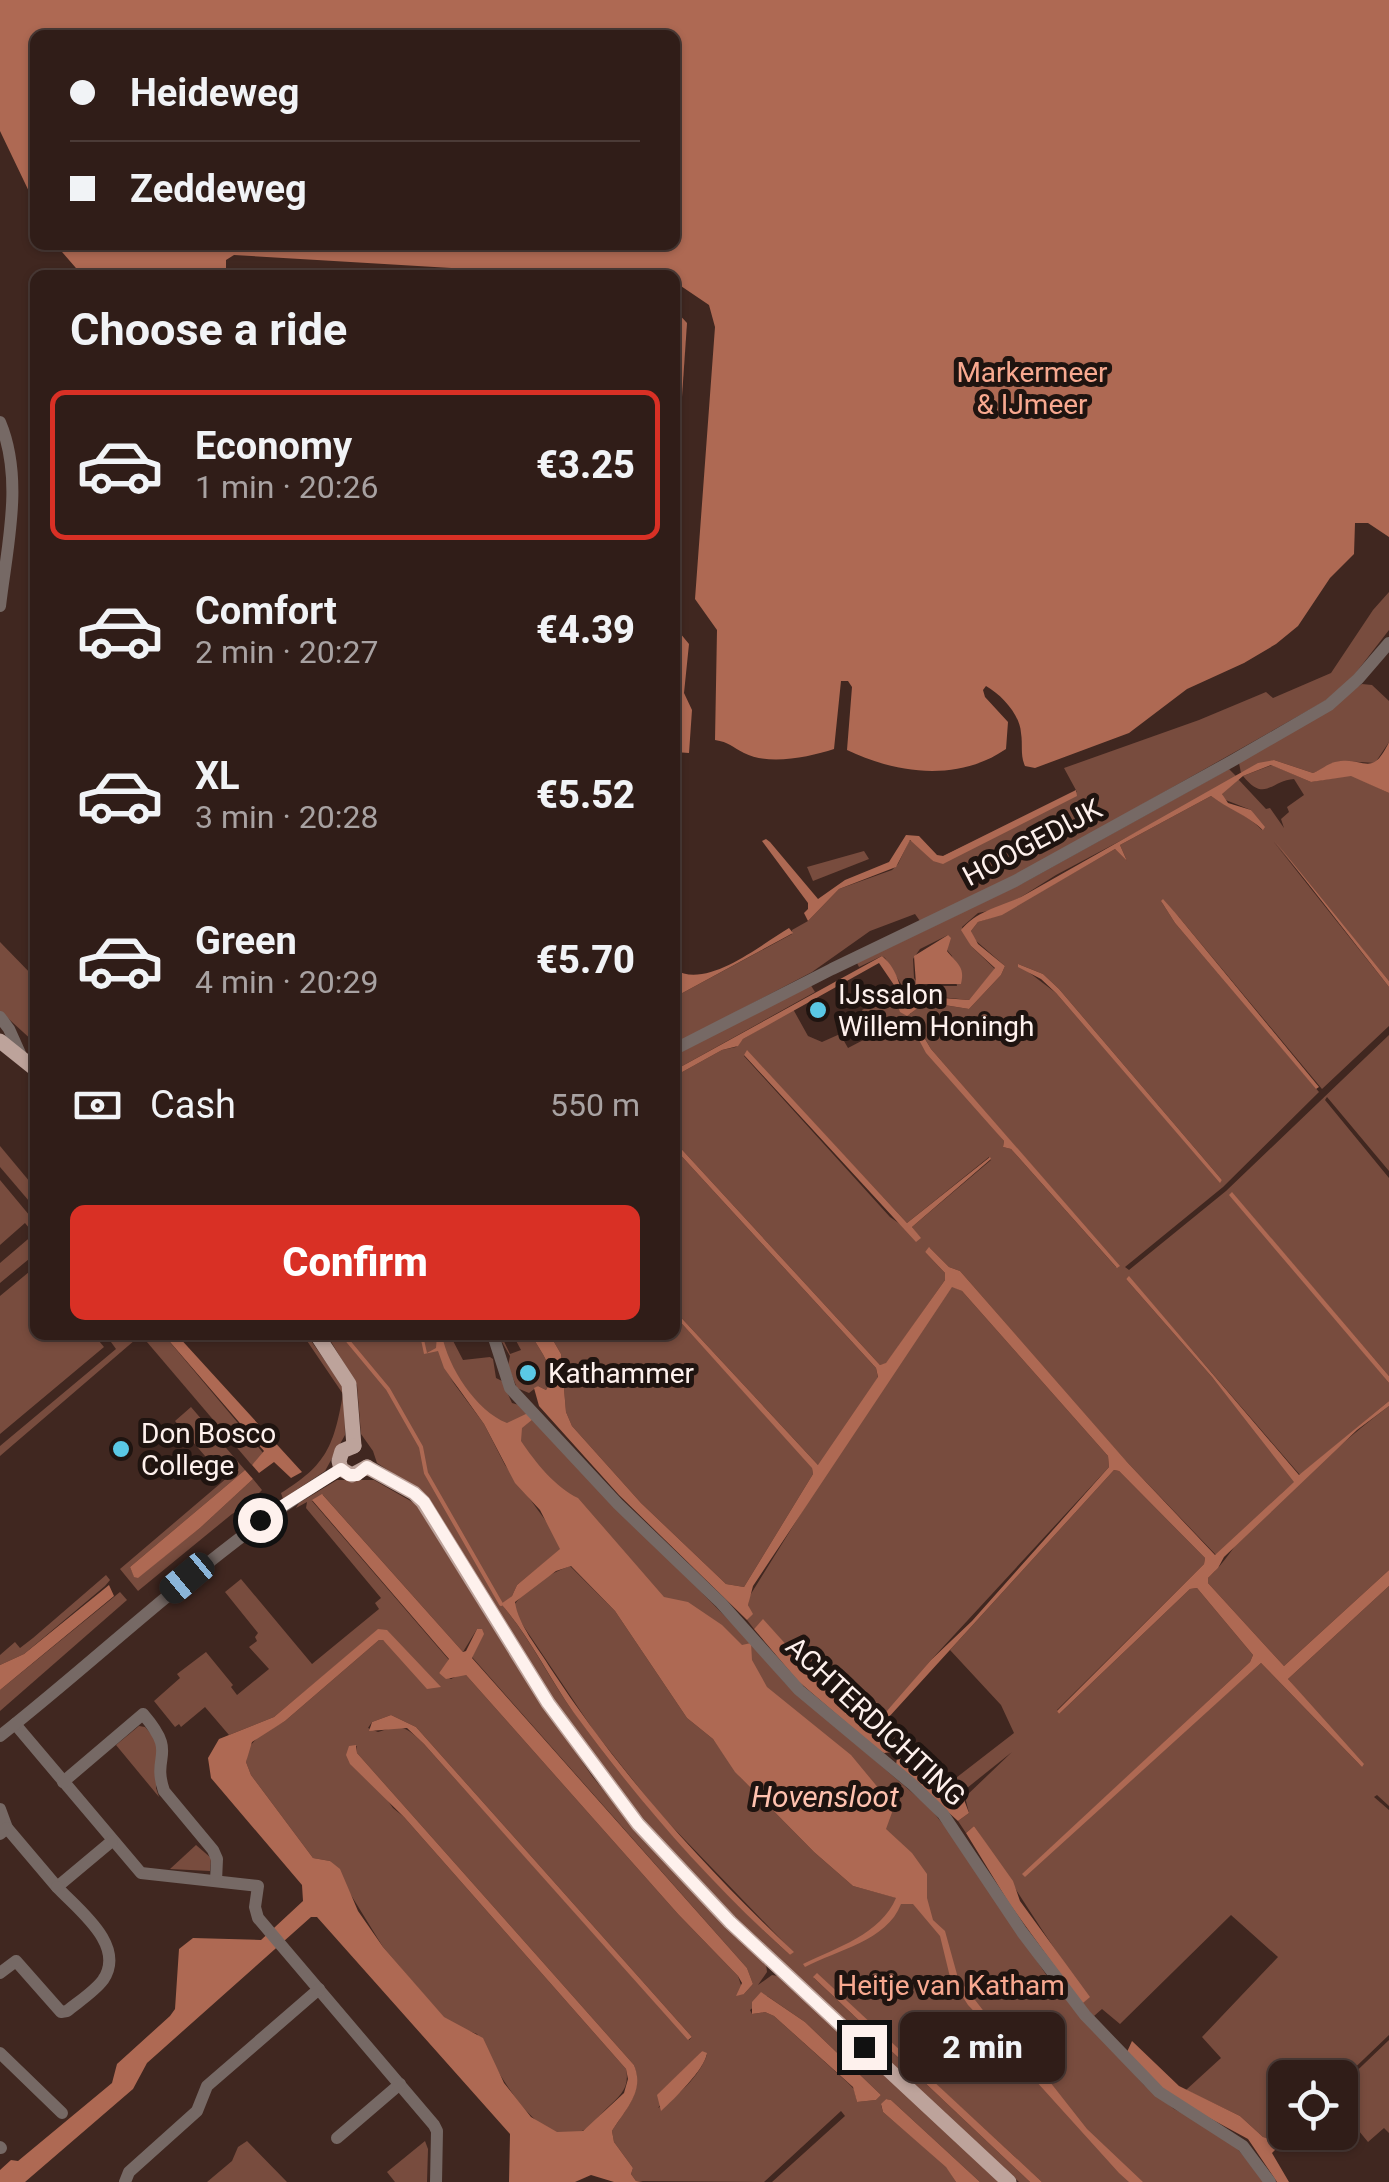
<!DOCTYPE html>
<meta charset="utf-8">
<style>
body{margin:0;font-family:Roboto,sans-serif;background:#382621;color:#f1f3f6;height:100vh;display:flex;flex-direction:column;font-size:38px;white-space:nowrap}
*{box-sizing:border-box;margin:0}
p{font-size:32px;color:#a8a2a2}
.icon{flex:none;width:55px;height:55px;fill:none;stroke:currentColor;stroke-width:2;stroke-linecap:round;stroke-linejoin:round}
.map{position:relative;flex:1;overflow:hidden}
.details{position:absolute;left:30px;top:270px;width:650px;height:1070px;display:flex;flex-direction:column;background:#301d18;border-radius:15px;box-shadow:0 2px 8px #0004,0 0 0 2px #4b3b37}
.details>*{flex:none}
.guide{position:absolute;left:30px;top:30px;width:650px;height:220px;border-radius:15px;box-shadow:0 2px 8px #0004,0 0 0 2px #4b3b37;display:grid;align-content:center;height:220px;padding:0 40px;background:#301d18}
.buttons{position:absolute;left:1268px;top:2060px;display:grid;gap:20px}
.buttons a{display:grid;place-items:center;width:90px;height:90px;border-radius:15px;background:#301d18;box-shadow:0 2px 8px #0004,0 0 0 2px #4b3b37;font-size:50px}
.end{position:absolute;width:45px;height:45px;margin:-22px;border:12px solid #fef1ed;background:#111;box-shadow:0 0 0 5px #111}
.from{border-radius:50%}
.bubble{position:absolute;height:70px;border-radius:15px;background:#301d18;box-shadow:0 2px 8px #0004,0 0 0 2px #4b3b37;font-size:32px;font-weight:800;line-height:70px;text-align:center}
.car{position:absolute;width:30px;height:60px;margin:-30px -15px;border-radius:12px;box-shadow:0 0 8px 2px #0007;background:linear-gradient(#222 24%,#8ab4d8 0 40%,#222 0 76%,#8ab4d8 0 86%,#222 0)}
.guide b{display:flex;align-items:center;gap:35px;height:95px;font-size:38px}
.guide b+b{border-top:2px solid #4b3b37}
.guide i{width:25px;height:25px;background:#f1f3f6}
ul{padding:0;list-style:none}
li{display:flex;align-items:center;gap:30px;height:150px;margin:0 20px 15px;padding:0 20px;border:5px solid transparent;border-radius:15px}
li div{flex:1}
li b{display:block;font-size:38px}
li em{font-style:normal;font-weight:800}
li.active{border-color:#d93025}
li>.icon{width:90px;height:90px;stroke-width:1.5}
h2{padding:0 40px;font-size:45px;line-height:120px}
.pay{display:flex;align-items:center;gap:25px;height:110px;padding:0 40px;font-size:38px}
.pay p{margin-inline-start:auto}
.primary-button{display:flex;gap:20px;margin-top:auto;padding:20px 40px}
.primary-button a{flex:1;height:115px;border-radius:15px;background:#d93025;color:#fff;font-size:40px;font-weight:800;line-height:115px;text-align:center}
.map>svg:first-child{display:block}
</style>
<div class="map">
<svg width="1389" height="2182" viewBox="0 0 1389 2182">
<rect width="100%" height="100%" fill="#402720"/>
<g fill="#784c3e" fill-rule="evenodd">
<path d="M1389,592v38l-38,49 -26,22 -297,168 -108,52 -5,-7 -45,17 -58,41 -137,72v-47l117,-63v-4l16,-9 31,-32 53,-19 6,-6 11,-23h6l18,20 144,-69 -13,-24 135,-48 67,-28 7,6 58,-25 42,-63z"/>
<path d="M1362,684l10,1 17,16v41l-14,21 -31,-2 -31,12 -39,-13 -33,13 -2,-10z"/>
<path d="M1272,765l39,17 40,-7 38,18v188l-116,-140 116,146v39l-67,63 -144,-173 -17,-15 14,22 144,169 -96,95 -98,80 4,3 97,-79 163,-156v136l-62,-74 -2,3 64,78v198l-158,-184 158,191v18l-89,74 -171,-198 -3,2 86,98 78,97 5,8 -15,13c38,-28 71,-61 109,-89v164l-105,96 -76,-83v-5c17,-15 30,-38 45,-56l-37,33 -91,-95 -165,-189 -11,-4 -19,-19 -5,4 20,21v7l-59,84 -6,1 -205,-223v-66l47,-26 14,-3 7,-8 50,-30 15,27 14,6 18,-8 8,14 23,-12 -3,-5 3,-2 -9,-19 31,-16 4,2 1,12 12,6 15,-12 44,7 32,-34 4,-9 -30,-26 -4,-9 7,-9 24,-8 113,-65 12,12 -7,-16 91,-49c17,12 36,18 51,34l-11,-20 -28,-11 -1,-6 16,-14 28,30 4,-1 14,20 -3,-9 8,-7 -2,-5 17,-12 -10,-16c-24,2 -29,24 -51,-3zM1018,964l25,10 16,15 163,191 -2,2 -164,-189zM916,1023l15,26 188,217 -3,1 -105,-118 -8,-2 1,-6 -93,-116zM747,1051l160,172 82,-66 2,3 -79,67 8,11 -30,-21 -146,-161z"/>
<path d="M1229,769l7,7 -22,15 -158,84 -35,22 -23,12 -20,4 -16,14 9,19 24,23 -26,31 -29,-3 -33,9 -6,-22 -16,-26 -3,-2 -23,11 -2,-4 168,-81zM948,935l-1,15 5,6 5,30h-37l-6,-8 -1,-19 7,-10z"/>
<path d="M864,851l5,8 -56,22 -6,-14z"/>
<path d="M0,942l35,36v65l-35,-32z"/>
<path d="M810,984l5,8 -140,78v-15z"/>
<path d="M0,1146l35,42v20l-35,-41z"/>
<path d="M675,1149l201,219 2,10 -59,88 -144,-155z"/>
<path d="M0,1180l35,42v32l-35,29v-20l34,-29 -9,-11 -25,22z"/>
<path d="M35,1267v68h59l10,12 -104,87v-138z"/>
<path d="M952,1286l10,5 146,165 1,11 -178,193 -41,49 -16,11 -7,-1 -49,-39 -55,-60 -9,9 -7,-9 5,-6 -4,-9 1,-8 77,-124z"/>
<path d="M675,1316l137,151 1,7 -69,113 -18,-3 -85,-81 -69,-77 -6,-14 -5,-58 -11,-19h125z"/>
<path d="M106,1335h24l5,5 -135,116v-10l116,-97z"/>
<path d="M141,1335h23l100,119 -12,11 -2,-2z"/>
<path d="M303,1335h4l37,53 1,47 -20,36 -42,28 -2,-6c46,-28 53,-48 62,-99z"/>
<path d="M327,1335h93l4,14 -1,-14h27l13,25 27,-3 3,2 3,19 6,3 10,22 7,2 232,238 34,40 145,125 28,35 93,139 93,103 30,24 53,27 38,46h-223l-225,-208 -3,4 216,204h-11l-240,-221 -96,-97 -60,-69 -97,-134 -99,-165 -50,-33 -4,-12 -12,-17 -4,-49zM450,1378l447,520 -44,-12 -39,-34 -74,-75 -27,-38 -26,-21 -72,-107 -45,-45c-19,7 -48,23 -58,43l82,122 65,82 134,139 -3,3c-81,-74 -151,-153 -215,-241 -26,-35 -45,-77 -73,-109l10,-9 5,-11 44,-36 -10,-21 -46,-63 -21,-41z"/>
<path d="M498,1335h3l9,19 11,-4 -8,-15h18c10,17 27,36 15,55l-8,-4 -9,7 -12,-5 -9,-22 2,-10z"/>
<path d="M191,1407l54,63 -115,97 4,9 4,1 62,-49 53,-49 9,11 -3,3 3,4 -30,17 -94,77 -18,-22 108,-92 -7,-10 -4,3 -42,-49z"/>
<path d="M1114,1470l5,1 86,87 -1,6 -147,146 2,4 131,-125 7,-1 56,67 -3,7 -227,212 238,-211 101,104 -74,-88 101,-93v220l-12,-11 -3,2 15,13v225l-49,47v-4h-55v52l-14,9 -8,-2 -23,-21 -54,-26 35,-32 -19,-21 76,-80 -47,-42 -111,109 -18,-15 -8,7 -12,-12 7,-7c-42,-56 -76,-114 -115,-171l-8,7 -8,-12 11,-8 -4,-16 47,-45 -50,40 -10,-11 62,-48 -13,-28 -51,-55z"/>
<path d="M337,1480h37l42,24 101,163 75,109 46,57 128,131 1,8 -9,13 14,-10 6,1 223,206h-21l-89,-82 -5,-1 -5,6 2,7 63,54 10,16h-184l73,-66 -4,-5 -77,71 -128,-1 -5,-7 2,-6 -19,-26 -2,-11c14,-22 32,-40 22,-66l-277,-312v-7h-8l44,62 11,9 222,252c4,19 -6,27 -19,39 -7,7 -15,17 -23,22 -47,26 -90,-67 -107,-96l-21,-8 -12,-8 -61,-71 -53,-86 -17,-3 -62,-83 -5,-13 2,-14 11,-12 26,-15 94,-81h4l47,37 -43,-46 -9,-1 -104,87 -45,18 -24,-28 -24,20 -2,-3 -4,3 -21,-26 26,-23 -3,-4 29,-22 27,33 -2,2 6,8 32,-26 -20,-22 8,-6 -2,-4 3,-4 -33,-41 16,-13 71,85 67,-55 -4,-6 6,-5 -75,-90 1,-6 -11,6 3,-5zM323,1495l140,157 14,-23 6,5 -11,23 275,311 6,16 -9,10 -6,-18 -60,-62 -212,-239 -5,-1 -10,5 -12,-6 10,-13 -137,-159zM391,1715l25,12 276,310 -3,3 -265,-296c-19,-18 -21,-20 -46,-12l-10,-4 4,-6zM767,1996l38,26 76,73 -5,5 -19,2 -3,-13 -7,-7 -73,-66 -9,-4 -13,2 -2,-4zM702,2051l5,4c-8,21 -28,41 -49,53l3,-4 -3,-9z"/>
<path d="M106,1575l4,5 -5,6 -81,68 -24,11v-10l15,-13 5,6 13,-10z"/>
<path d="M120,1592l7,8 -127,111v-21z"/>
<path d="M139,1726l6,1 14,16 -3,45 3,9 -43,-52z"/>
<path d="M196,1845l15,13 -1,13 -40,-2z"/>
<path d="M1389,2040v93l-5,-5 -16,14 -28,-34v-21z"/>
<path d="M247,2141l40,41h-80l25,-21 6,-14z"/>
<path d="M425,2141l3,8 -1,33h-32l-8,-10z"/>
</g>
<g fill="#ae6953">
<path d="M0,0h1389v537l-21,-14h-13l-1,31 -24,24 -32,48 -22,18 -32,19 -57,26 -58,44 -94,35 -10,-2c-5,-11 -2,-21 -4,-33 -1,-18 -19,-38 -35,-47l-3,4 2,7 23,25 -2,27c-48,33 -109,25 -159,1l5,-63 -4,-6h-7l-7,68c-25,8 -65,17 -90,4 -12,-6 -15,-11 -29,-13l2,-110 -22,-31 20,-272 -6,-22 -34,-23v-7h-107l-334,-20 -8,5v9l4,6h-148l-26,-30h619v-210h-640v169l-35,-73z"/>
<path d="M675,310l12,13 -12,177z"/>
<path d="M675,627l14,17 -5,49 8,17 -3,43 -14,-1z"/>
<path d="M1389,742v51l-38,-17 -40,6 -40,-17 -28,11 -21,18 6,9 23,7 14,17 -2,3c-16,-15 -35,-21 -52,-34l-91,49 7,16 -12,-12 -113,66 -24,7 -7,9 7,13 27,22 -4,9 -32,34 -43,-7 -19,14 -7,-4 -6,-18 -30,14 -1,-4 31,-19 -15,-22 -136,76 -5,7 -16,4 -47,26v-6l207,-114c17,14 17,32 25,50l23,-9 39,3 26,-32 -24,-22 -10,-16c16,-19 38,-23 60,-33l237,-134 16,-3 39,13c8,-3 14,-9 22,-11 29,-7 36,18 54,-20z"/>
<path d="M1076,790l1,6 -134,68 -10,-3 -23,-21 -14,27 -57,22 -31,32 -4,-8 4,-4v-6l-46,-62 4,-2 4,3 48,57 27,-19 44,-18 17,-27 13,1 18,19 6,1z"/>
<path d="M1274,840l115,141v6z"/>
<path d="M1163,899l15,17 141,171 -3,2 -141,-166 -14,-22z"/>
<path d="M789,928l4,5 -118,64v-27c33,19 85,-25 114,-42z"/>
<path d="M948,935l3,3 -4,13c8,11 19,15 14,33h-45l-2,-28z"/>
<path d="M1018,964l25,10 16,15 163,191 -2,3 -164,-190 -15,-14 -23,-12z"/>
<path d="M915,1022l16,27 189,217 -3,2 -106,-119 -8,-2 1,-6 -78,-88 -15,-28z"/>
<path d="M747,1050l160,173 83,-66 1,2 -79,68 9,11 -5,4 -172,-187z"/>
<path d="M675,1142l205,223 6,-2 59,-83v-7l-20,-21 4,-5 20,20 11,4 167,191 88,93 79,-73 -82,-105 -86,-98 3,-3 170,199 90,-74v5l-32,24 -133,127 -6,11 -10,10v5l76,83 105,-96v16l-101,93 76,85 -2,3 -101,-104 -236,214 -3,-3 228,-212 3,-7 -56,-67 -7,1 -131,125 -2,-3 147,-147 1,-6 -86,-87 -5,-1 -236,259 82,60 9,24 -11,8 -62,-56 1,-7 -5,-6 -8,1 -7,-4 -79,-68 -44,-52 9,-10 55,61 49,39h13l51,-59 41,-39 137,-154 -1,-11 -146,-165 -10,-4 -199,299 -5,19 5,9 -6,6 -128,-125 -80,-89 -5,-18 4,-2 8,4c12,-19 -5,-38 -15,-55h19l11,19 5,58 6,14 69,77 85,81 18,3 69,-113 -1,-6 -137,-152v-5l143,154 60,-88 -2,-9 -201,-219z"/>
<path d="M1232,1192l157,184v7l-160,-188z"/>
<path d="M164,1335h13l125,137 -11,6 -17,-16 -15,11 -7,-8 12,-14z"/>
<path d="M420,1335h3l4,18 9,-5 1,-13h5c6,32 34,76 65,88l21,-10 5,6 -11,9 -1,13c14,21 35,47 57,57l86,99 24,5 34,23 20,20 9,-2 1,17 15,27 84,68 43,52 -8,22 26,24 15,21v24l6,22 12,11 13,47 31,40 17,8 81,103 56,53h-14l-10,-9 -84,-93 -30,-44 -18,-11 -19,-20 -18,-28 -10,-41 -27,-32h-12c-14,37 -64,46 -96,63l-2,-3c33,-16 78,-30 93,-66l-43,-12 -39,-34 -79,-80 -22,-33 -26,-21 -72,-107 -44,-45 -15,5 -41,31c3,23 24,47 36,67 69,105 152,197 243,283l-4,3c-81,-73 -151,-153 -216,-242 -25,-35 -44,-76 -73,-109l11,-8 5,-11 43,-36 -20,-39 -25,-27 -31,-59 -40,-56 -6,-17 -14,3z"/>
<path d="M245,1470l8,9 -53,49 -62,50 -4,-1 -4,-10z"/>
<path d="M322,1494l141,158 3,-1 11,-22h5l2,5 -12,24 275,310 6,16 -9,10 -8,2 6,-13 -4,-7 -60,-62 -212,-239 -20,4 -7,-6 10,-14 -137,-159z"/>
<path d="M109,1585l5,11 -114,94v-25l24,-11z"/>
<path d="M378,1629l9,1 54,57 -14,2 -44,-49h-4l-94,81 -33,21 -6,20 5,13 62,83 17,3 10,8 18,42 25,36 61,70 39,21 21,45 27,34 26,15 26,-1 41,-38 4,-14 -2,-10 -222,-252 -54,-53 -4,-9 3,-9 7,-1 1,8 277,312c11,26 -8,44 -22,66l2,11 19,26 -2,6 5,7 7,1h-29l-23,-7 -16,7h-66l1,-48 -193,-217h-6l-164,146 -14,26 -108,93h-25v-12l11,-10 7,1 94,-78 5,-19 53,-48 5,-7 4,-60 14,-11 68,2 42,-39 -1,-16 -91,-107 -3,-20 11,-19 55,-22z"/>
<path d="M391,1715l25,12 276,310 -4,3 -264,-296 -17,-16 -38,3 3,-9z"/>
<path d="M974,1826l39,55 7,20 70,96 -8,7 -73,-101 -43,-70z"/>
<path d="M817,1973l225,209h-12l-217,-205z"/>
<path d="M761,1992l44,30 76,73 -5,5 -19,2 -4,-15 -79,-71 -9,-4 -13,2v-12z"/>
<path d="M1132,2041l47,45 61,30 23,21 8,2 14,-9 7,3 -20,20 17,29h-12l-29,-43 -79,-43 -42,-44z"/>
<path d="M702,2051l5,2c-2,16 -33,46 -46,58l-4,-16z"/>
<path d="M886,2099l5,1 89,82h-24l-10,-15 -63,-55 -2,-8z"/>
</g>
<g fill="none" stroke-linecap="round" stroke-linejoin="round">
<path stroke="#ae6953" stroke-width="4" d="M343,1335l45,54 33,58 5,26 75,131"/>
<g stroke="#766965" stroke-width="12">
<path d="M0,422c24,57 7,124 0,184"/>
<path d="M0,1017l9,12 13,29"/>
<path d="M675,1049l157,-80 183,-88 217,-120 97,-56 29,-26 31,-36"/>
<path d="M493,1335l17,53 108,116 103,99 78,87 114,95 30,29 79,118 63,83 74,77 84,54 27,36"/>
<path d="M15,1724l126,149 117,13 -3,21 3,11 176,207 3,6 -1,51"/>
<path d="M0,1736c114,-90 216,-192 341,-267"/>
<path d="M63,1782l80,-68c36,42 8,39 21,77l49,59 4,9 -1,22"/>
<path d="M0,1809l7,19"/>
<path d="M0,1834l7,-6 50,59 55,-46"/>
<path d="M0,1973l16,-12 45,51 6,-1c11,-9 27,-19 36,-31 24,-35 -26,-71 -46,-93"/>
<path d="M0,2053l62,60"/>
<path d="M337,2138l63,-54"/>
<path d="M0,2147l1,1"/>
<path d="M125,2182l4,-10 68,-61 10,-25 112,-97"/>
</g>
<g stroke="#bda39b" stroke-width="15">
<path d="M0,1041l35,28"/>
<path d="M317,1335l32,49 5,62"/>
<path d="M354,1446l-12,5 -3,10 2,8 11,6 15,-8"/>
<path d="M367,1467l47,26 9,9 125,201 90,121 92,98 279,260"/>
</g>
</g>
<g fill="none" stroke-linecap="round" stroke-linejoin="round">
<path stroke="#fef1ed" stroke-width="12" d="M260,1520l81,-51 8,6h8l10,-8 47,26 10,9 124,201 90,121 92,98 134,125"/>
</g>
<g fill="#5ac8e5" stroke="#1f1410" stroke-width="4">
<circle cx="818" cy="1010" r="10"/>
<circle cx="528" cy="1373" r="10"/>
<circle cx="121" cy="1449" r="10"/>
</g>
<g text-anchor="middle" stroke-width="10" stroke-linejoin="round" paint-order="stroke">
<g font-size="28" fill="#f8a990" stroke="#1f1410">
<text x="1032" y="382">Markermeer<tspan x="1032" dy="32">&amp; IJmeer</tspan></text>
<text x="951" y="1995">Heitje van Katham</text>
</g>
<g font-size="28" fill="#fef1ed" stroke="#1f1410">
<text transform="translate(1032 842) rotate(-28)" y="10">HOOGEDIJK</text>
<text transform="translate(876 1721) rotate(43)" y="10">ACHTERDICHTING</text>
</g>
<g font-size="28" fill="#fef1ed" stroke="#1f1410" text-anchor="start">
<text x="838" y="1004">IJssalon<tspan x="838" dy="32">Willem Honingh</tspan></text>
<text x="548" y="1383">Kathammer</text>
<text x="141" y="1443">Don Bosco<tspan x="141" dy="32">College</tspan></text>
</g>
<g font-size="30" font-style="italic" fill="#ffc2af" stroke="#1f1410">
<text x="825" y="1807">Hovensloot</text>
</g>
</g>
</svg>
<div class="buttons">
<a><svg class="icon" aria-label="locate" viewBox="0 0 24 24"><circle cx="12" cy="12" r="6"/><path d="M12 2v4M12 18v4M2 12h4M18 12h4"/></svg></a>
</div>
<i class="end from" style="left:260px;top:1520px"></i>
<i class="end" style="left:864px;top:2047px"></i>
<div class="bubble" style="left:900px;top:2012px;width:165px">2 min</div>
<i class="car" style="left:187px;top:1578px;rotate:230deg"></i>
<div class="guide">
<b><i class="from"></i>Heideweg</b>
<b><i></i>Zeddeweg</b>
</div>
<section class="details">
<h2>Choose a ride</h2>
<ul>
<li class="active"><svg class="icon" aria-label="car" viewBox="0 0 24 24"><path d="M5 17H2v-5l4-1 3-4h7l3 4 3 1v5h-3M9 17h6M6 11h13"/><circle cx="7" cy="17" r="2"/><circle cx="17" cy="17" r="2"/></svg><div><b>Economy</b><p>1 min · 20:26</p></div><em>€3.25</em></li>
<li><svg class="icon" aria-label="car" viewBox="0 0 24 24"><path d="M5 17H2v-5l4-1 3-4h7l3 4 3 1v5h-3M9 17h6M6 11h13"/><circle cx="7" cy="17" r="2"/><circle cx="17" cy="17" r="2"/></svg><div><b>Comfort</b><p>2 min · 20:27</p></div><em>€4.39</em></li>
<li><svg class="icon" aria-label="car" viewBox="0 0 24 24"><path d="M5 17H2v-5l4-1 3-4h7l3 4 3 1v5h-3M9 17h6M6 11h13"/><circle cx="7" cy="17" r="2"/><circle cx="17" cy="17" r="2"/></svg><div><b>XL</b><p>3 min · 20:28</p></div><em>€5.52</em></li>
<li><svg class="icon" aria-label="car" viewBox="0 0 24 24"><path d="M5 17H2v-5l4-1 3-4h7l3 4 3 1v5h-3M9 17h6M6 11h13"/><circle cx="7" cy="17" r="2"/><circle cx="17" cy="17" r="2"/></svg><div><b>Green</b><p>4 min · 20:29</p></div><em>€5.70</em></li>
</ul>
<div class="pay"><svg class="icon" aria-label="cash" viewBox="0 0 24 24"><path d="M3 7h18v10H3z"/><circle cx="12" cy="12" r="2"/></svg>Cash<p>550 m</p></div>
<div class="primary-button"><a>Confirm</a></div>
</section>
</div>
